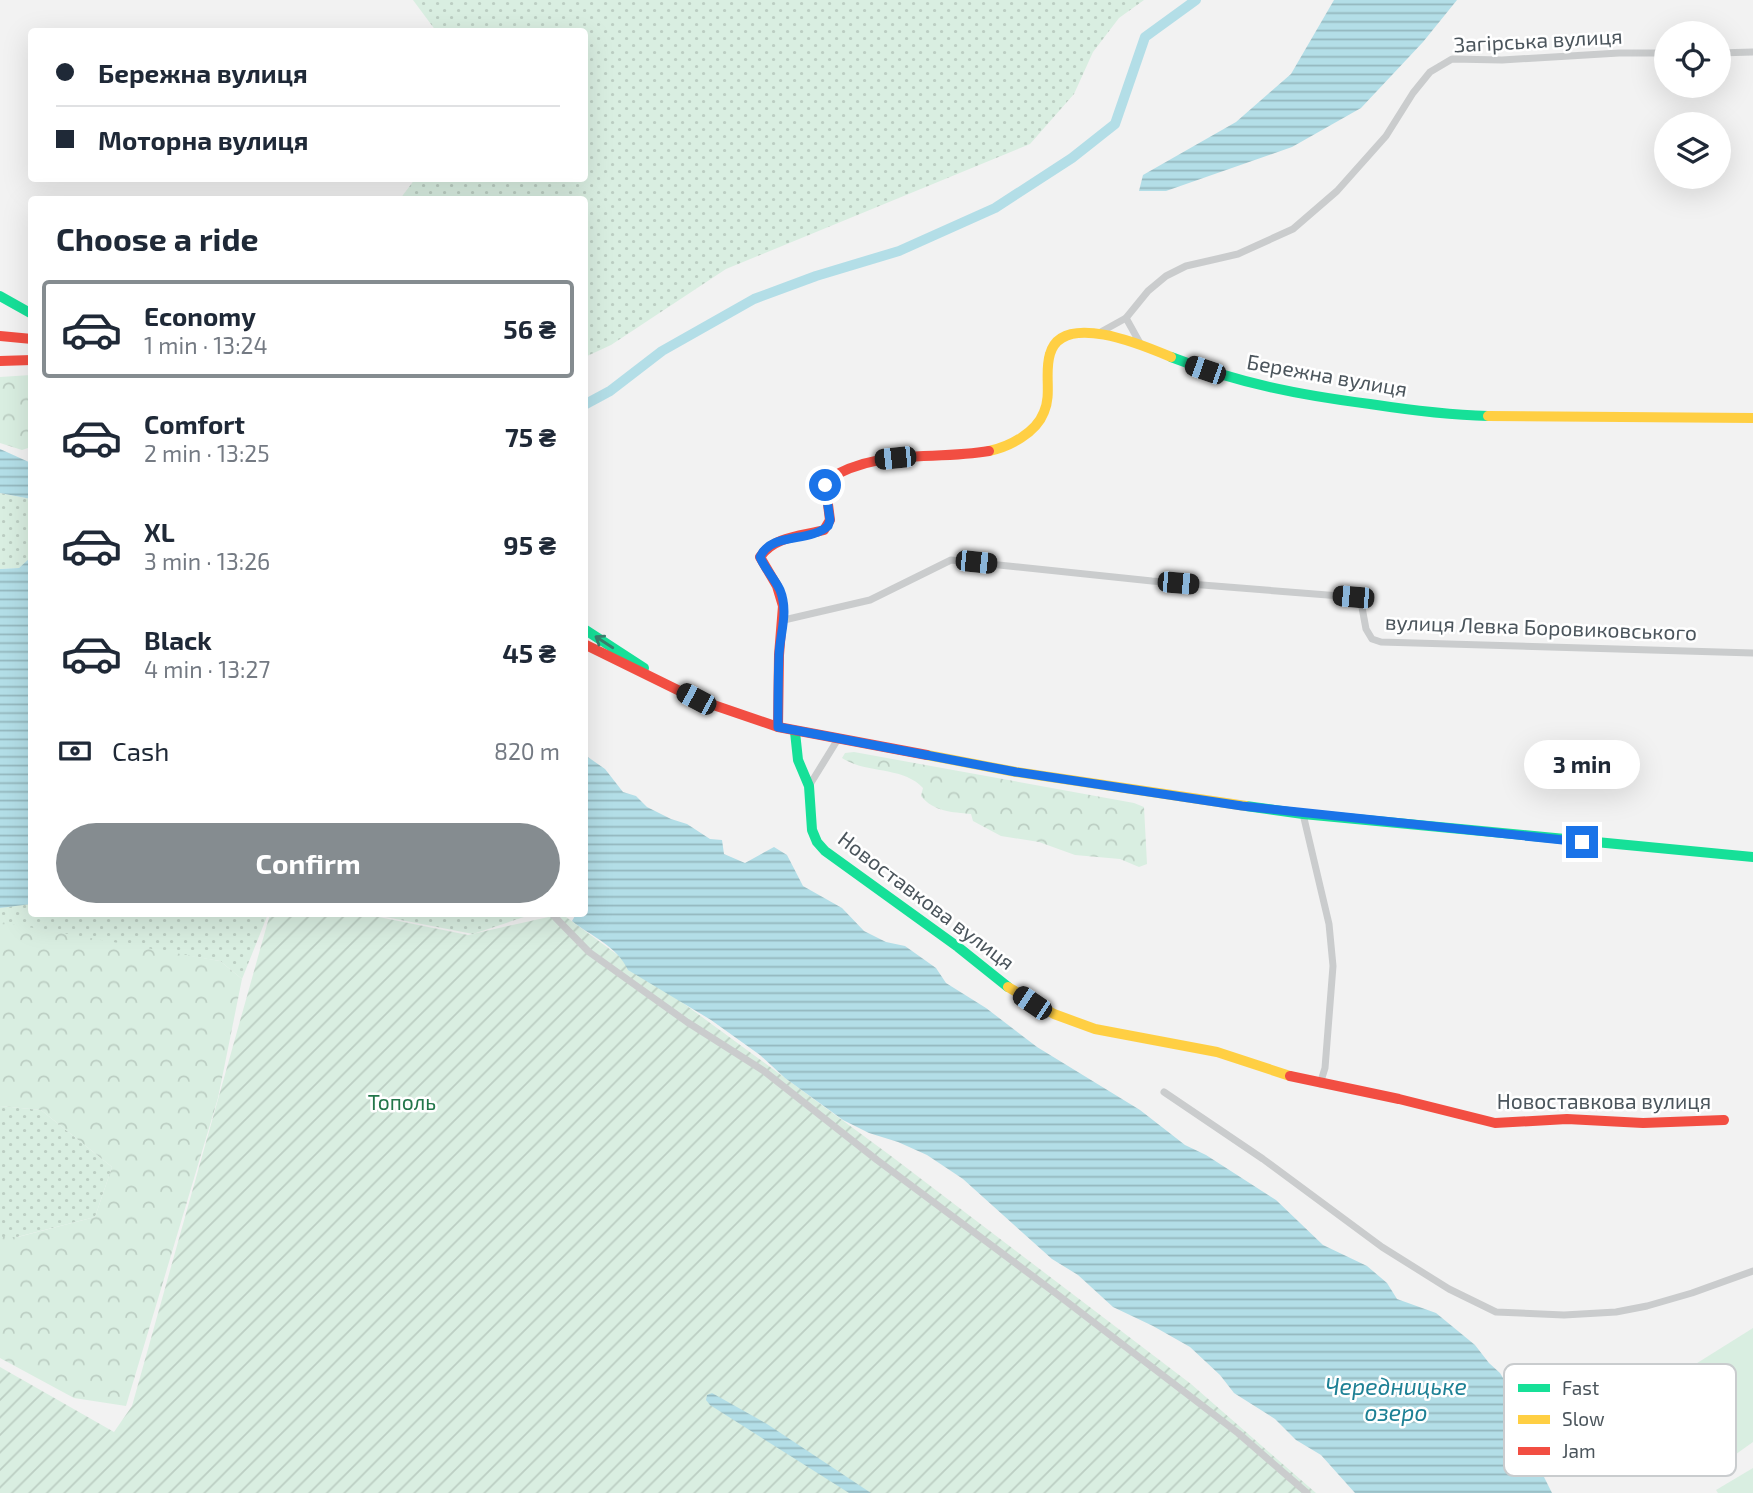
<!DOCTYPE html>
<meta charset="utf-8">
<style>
body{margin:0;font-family:"Exo 2",sans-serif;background:#f6f6f7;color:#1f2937;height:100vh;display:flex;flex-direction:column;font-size:26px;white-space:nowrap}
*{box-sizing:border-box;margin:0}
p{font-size:23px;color:#747a83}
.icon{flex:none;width:38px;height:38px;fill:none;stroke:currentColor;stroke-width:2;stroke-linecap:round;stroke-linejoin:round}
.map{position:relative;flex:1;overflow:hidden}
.side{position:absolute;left:28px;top:196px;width:560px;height:721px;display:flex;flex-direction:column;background:#fff;border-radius:7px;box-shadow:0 7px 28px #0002}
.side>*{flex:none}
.top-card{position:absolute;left:28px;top:28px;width:560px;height:154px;border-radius:7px;box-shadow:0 7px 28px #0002;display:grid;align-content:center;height:154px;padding:0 28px;background:#fff}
.controls{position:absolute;left:1654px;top:21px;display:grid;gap:14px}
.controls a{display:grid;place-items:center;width:77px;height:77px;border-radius:50%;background:#fff;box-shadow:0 7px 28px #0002;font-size:35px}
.end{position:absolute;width:32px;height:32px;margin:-16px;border:9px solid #1a73e8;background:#fff;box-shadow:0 0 0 4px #fff}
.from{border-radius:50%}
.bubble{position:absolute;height:49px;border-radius:24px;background:#fff;box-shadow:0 7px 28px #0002;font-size:23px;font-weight:700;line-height:49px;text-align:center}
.car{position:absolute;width:21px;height:42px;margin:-21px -10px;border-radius:9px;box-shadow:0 0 5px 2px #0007;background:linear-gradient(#222 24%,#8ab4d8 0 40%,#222 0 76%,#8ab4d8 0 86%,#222 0)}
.top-card b{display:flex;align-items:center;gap:24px;height:66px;font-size:26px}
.top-card b+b{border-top:2px solid #e0e1e3}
.top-card i{width:18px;height:18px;background:#1f2937}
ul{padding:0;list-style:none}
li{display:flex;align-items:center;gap:21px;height:98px;margin:0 14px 10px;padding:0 14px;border:4px solid transparent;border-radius:7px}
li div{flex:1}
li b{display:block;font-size:26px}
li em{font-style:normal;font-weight:700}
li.active{border-color:#858c90}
li>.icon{width:63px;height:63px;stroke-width:1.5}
h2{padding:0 28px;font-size:32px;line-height:84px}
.pay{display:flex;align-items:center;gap:18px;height:77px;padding:0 28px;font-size:26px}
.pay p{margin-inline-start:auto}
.button{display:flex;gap:14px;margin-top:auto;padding:14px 28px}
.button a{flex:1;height:80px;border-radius:42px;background:#858c90;color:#fff;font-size:28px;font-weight:700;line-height:80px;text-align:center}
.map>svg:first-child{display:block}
</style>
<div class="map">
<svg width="1753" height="1493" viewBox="0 0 1753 1493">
<defs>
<pattern id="grass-dots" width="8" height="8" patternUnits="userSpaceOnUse" patternTransform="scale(1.75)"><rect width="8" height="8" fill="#d9eee1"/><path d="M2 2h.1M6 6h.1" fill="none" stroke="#bccec3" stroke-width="1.8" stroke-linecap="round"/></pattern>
<pattern id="forest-crowns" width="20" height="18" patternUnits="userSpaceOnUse" patternTransform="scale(1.75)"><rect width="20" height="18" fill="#d9eee1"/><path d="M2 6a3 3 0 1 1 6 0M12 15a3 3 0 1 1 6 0" fill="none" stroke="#bccec3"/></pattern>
<pattern id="garden-furrows" width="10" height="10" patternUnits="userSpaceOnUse" patternTransform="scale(1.75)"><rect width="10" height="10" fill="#d9eee1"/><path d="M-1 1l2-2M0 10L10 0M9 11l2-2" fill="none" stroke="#bccec3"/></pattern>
<pattern id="water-rules" width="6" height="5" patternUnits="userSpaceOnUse" patternTransform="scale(1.75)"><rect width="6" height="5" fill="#b3dee7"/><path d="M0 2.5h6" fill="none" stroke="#94b7be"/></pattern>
</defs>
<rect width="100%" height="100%" fill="#f2f2f2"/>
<g fill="url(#grass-dots)">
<path d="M413,0h731l-25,18 -26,34 -19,42 -44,50 -304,125 -115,76 -26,12 -1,-157 -184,-1 15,-20 169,-1v-146l-148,-1z"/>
<path d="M0,493l31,6v59l-12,10 -19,1z"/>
<path d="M31,903l1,11h236l-26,65 -22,-18 -220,-36v-17z"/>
<path d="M370,914h163l-60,20z"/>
<path d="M0,1106l41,4 71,57 -17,50 -78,20h-17z"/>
</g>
<g fill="url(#forest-crowns)">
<path d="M31,375v72l-9,3 -22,-7v-66z"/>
<path d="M854,752l280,51 10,4 3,57 -8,3 -19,-8 -45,-4 -36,-13 -38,-6 -28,-15 -2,-7c-19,-2 -37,-2 -50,-18l2,-8c-20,-22 -57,-14 -81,-30l3,-5z"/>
<path d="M0,922l220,39 22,18 -24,119 -92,308 -52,-8 -74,-40v-121h18l77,-20 17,-50 -71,-57 -41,-4z"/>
</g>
<path fill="url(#garden-furrows)" d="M270,914h94l104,21 94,-21 329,242 300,228 125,109h-1316v-126l114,65 18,-26z"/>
<g fill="#d9eee1">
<path d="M1753,1328v114l-38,27 -19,-3 -45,-74z"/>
<path d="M1753,1468v25h-35l-2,-3z"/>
</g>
<g fill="url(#water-rules)">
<path d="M1334,0h123l-34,42 -62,66 -69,39 -126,44h-27l4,-16 93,-53 55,-48z"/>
<path d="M0,449l31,14v36l-31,-6z"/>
<path d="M31,557v347l-31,4v-339l19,-1z"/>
<path d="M585,755l20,14 18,23 13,4 11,11 24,12 16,5 23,15 12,1 2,14 21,9 29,-16 13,8 16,31 39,22 22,23 22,11 19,4 31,22 10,15 40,25 51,39 103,63 45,35 21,10 70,45 47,45 44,21 20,17 10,16 39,14 39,32 14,18 11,10 22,37 3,18 9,7 -4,7 7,21 15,30h-197l-34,-38 -25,-15 -21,-21 -41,-26 -14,-18 -30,-28 -37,-21 -40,-19 -35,-32 -26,-16 -89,-80 -36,-24 -29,-13 -29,-9 -26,-13 -58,-42 -25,-23 -49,-35 -83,-50c-11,-24 -36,-33 -56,-49l4,-7h8z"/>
<path d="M712,1393l55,31 104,69h-22l-139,-88 -4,-5 1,-5z"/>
</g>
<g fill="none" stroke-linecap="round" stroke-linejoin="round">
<path stroke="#b3dee7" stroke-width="10" d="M584,405l26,-14 52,-40 92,-52 62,-23 83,-25 96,-43 77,-50 43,-34 30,-87 51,-37"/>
<g stroke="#cacccd" stroke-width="7">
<path d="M1718,53l35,-1"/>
<path d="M1126,318l15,27"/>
<path d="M1099,333l27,-15 22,-27 18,-15 20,-10 52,-12 55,-25 44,-38 49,-55 27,-43 17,-21 22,-13 50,1 117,-7h47"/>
<path d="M784,620l86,-20 81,-40 201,21 201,16 8,5 5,27 6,10 9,3 372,11"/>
<path d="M809,786l29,-47"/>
<path d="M1303,814l26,110 4,42 -8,102 -5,16"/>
<path d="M552,914l37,38 98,70 77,49 113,89 181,135 180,138 69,60"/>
<path d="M1164,1092l99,67 119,88 67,42 47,23 68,3 52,-3 31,-6 45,-13 61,-22"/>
</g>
<g stroke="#16e098" stroke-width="10">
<path d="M0,296l32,18"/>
<path d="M1171,357c67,26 128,38 199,47 39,6 78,11 118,12"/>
<path d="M584,629l60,39"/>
<path d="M795,732l3,28 11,26 3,44 5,12 8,9 133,96 50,40"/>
<path d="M1246,806l57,8 450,43"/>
</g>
<g stroke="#ffcf43" stroke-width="10">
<path d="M1488,416l265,2"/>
<path d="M989,451c20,-4 47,-18 55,-39 8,-18 0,-39 6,-58 12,-44 95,-8 121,3"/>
<path d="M927,755l89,17 230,34"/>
<path d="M1008,987l46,27 41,15 122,23 73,24"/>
</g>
<g stroke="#f24e42" stroke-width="10">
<path d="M0,336l32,3"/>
<path d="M0,361l32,-1"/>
<path d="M584,644l112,55 82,28 149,28"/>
<path d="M778,727l1,-72 4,-49 -6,-20 -17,-29c14,-21 42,-21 64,-27l6,-10 -5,-39c52,-34 106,-20 164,-30"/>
<path d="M1290,1076l109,23 96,24 72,-4 76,4 81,-3"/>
</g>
</g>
<defs><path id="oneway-shaft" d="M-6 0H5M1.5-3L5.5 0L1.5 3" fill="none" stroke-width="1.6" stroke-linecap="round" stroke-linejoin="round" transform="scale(1.75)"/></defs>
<use stroke="#3b7f6e" href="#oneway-shaft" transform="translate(604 642) rotate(-147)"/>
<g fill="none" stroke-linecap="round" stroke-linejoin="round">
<path stroke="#1a73e8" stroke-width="9" d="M825,485l5,35 -2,6c-19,17 -57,6 -68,31 5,12 14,21 20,33 9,22 0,43 -1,65 -1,24 -1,48 -1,72l238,45 226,34 340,36"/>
</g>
<g text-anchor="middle" stroke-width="5" stroke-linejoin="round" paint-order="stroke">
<g font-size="21" fill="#4b555c" stroke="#fff">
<text transform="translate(1538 41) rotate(-3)" y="7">Загірська вулиця</text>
<text transform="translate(1327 376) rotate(10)" y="7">Бережна вулиця</text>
<text transform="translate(1541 628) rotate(2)" y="7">вулиця Левка Боровиковського</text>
<text transform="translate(926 901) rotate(37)" y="7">Новоставкова вулиця</text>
<text x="1604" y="1109">Новоставкова вулиця</text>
</g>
<g font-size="21" fill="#23764a" stroke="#fff">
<text x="402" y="1110">Тополь</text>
</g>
<g font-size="23" font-style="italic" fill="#1d8095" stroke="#fff">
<text x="1396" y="1395">Чередницьке<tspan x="1396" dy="26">озеро</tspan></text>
</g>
</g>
<rect x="1504" y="1364" width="232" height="112" rx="10" fill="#fff" stroke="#c9ccce" stroke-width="2"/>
<rect x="1518" y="1384" width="32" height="8" fill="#16e098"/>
<rect x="1518" y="1415" width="32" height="9" fill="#ffcf43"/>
<rect x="1518" y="1447" width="32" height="8" fill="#f24e42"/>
<g font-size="19" fill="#4b555c">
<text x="1562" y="1395">Fast</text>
<text x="1562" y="1426">Slow</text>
<text x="1562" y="1458">Jam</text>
</g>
</svg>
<div class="controls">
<a><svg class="icon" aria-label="locate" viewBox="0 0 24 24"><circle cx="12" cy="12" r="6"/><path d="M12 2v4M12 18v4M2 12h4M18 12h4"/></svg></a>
<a><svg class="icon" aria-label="layers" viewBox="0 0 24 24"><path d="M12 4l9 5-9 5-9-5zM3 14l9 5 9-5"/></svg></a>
</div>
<i class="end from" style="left:825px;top:485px"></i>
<i class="end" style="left:1582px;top:842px"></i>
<div class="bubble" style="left:1524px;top:740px;width:116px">3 min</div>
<i class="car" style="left:1205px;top:370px;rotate:289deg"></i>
<i class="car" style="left:895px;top:458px;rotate:264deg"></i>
<i class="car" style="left:976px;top:562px;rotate:96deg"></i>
<i class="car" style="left:1178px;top:583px;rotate:95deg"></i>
<i class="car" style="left:1353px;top:597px;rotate:275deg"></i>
<i class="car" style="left:696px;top:699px;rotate:298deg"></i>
<i class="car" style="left:1032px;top:1003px;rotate:304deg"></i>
<div class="top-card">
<b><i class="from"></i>Бережна вулиця</b>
<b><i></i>Моторна вулиця</b>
</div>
<section class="side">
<h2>Choose a ride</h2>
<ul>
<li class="active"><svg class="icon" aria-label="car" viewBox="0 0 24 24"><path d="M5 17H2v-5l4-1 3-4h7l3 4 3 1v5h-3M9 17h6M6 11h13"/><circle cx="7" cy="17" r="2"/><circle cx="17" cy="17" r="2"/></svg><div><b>Economy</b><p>1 min · 13:24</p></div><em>56 ₴</em></li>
<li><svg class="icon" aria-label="car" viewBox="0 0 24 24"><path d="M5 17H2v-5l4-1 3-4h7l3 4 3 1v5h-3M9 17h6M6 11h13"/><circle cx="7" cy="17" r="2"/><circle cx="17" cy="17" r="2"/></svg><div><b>Comfort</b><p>2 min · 13:25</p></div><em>75 ₴</em></li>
<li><svg class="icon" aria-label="car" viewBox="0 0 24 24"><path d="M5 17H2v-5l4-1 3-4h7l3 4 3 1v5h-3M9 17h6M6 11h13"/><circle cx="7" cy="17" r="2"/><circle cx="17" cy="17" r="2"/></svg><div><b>XL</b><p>3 min · 13:26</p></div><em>95 ₴</em></li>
<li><svg class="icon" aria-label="car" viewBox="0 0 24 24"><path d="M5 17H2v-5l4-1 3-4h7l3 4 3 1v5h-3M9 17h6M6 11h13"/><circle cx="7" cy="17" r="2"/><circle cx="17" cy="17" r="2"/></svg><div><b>Black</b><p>4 min · 13:27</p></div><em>45 ₴</em></li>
</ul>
<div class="pay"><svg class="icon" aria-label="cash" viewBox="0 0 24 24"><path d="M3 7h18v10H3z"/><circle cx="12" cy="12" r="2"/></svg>Cash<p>820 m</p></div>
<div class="button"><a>Confirm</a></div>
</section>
</div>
